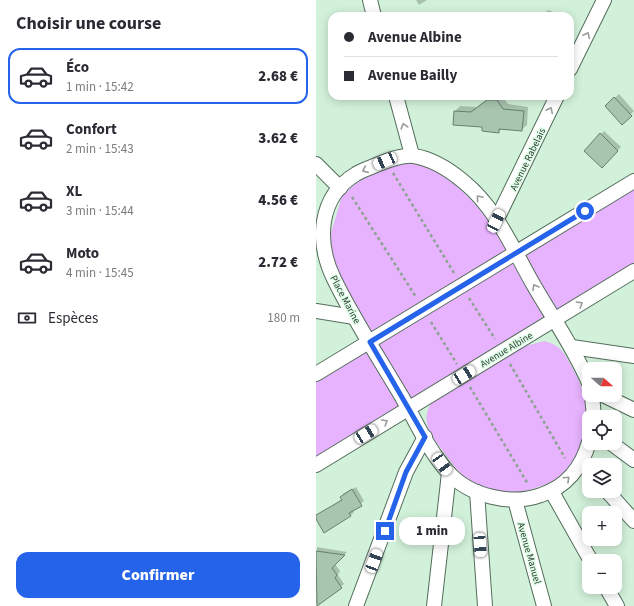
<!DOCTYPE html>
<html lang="fr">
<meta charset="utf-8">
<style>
body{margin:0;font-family:"Source Sans 3",sans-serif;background:#f2f2f3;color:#2b2b33;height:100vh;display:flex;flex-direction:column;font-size:15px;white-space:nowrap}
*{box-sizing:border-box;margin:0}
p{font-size:13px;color:#7c7c81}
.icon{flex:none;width:22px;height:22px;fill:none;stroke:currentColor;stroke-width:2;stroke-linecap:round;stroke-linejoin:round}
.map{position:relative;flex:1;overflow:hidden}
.sheet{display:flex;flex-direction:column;background:#fff;width:316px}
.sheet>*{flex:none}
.top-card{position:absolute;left:12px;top:12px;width:246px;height:88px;border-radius:12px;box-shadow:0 2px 10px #0003;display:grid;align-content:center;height:88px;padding:0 16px;background:#fff}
.needle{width:26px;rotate:110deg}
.tools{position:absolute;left:266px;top:362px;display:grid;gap:8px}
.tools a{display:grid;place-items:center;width:40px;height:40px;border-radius:8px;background:#fff;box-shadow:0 2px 10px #0003;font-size:20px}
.end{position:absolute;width:18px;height:18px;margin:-9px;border:5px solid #2563eb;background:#fff;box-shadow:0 0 0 2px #fff}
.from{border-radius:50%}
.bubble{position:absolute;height:28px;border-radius:12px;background:#fff;box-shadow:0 2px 10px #0003;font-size:13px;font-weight:800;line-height:28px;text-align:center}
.car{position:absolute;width:12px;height:24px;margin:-12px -6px;border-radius:5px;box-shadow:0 0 3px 1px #0007;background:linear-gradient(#fff 24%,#345 0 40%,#fff 0 76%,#345 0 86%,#fff 0)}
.top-card b{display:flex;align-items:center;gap:14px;height:38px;font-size:15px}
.top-card b+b{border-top:1px solid #e1e1e2}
.top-card i{width:10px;height:10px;background:#2b2b33}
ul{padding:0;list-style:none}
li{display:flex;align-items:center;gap:12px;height:56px;margin:0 8px 6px;padding:0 8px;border:2px solid transparent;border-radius:12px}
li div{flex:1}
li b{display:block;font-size:15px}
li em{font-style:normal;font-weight:800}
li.active{border-color:#2563eb}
li>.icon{width:36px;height:36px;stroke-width:1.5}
h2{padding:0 16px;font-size:18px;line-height:48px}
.pay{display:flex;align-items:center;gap:10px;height:44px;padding:0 16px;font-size:15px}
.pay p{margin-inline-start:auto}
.cta{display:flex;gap:8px;margin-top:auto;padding:8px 16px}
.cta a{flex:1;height:46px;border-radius:12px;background:#2563eb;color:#fff;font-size:16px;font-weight:800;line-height:46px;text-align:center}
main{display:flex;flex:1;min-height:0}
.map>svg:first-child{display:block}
</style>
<main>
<section class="sheet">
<h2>Choisir une course</h2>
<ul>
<li class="active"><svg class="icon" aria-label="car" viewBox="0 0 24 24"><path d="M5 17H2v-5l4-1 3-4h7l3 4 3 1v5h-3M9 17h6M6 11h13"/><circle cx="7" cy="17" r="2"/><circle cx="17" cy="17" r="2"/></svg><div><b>Éco</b><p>1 min · 15:42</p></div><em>2.68 €</em></li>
<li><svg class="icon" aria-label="car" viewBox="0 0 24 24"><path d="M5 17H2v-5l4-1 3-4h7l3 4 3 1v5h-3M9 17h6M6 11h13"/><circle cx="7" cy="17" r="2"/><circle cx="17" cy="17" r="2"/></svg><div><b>Confort</b><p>2 min · 15:43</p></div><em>3.62 €</em></li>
<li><svg class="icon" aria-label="car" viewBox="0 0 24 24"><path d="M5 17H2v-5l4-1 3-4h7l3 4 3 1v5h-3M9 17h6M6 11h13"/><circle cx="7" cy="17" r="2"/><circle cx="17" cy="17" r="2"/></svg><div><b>XL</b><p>3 min · 15:44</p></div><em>4.56 €</em></li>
<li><svg class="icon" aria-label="car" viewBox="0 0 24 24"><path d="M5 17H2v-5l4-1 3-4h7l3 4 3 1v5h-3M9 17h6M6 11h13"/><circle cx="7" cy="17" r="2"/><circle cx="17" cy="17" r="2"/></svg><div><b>Moto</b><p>4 min · 15:45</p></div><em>2.72 €</em></li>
</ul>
<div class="pay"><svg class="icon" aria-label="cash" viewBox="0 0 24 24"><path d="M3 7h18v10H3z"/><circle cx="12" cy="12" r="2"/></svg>Espèces<p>180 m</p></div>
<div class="cta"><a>Confirmer</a></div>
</section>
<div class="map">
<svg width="318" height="606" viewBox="0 0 318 606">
<rect width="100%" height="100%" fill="#d2f1da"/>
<g fill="#e7b2fe">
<path d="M91,161c46,10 79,51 100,90l-137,82 -31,-58 -9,-26 1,-16 11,-37 12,-11 22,-15z"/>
<path d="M318,188v75l-318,194v-75z"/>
<path d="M228,341c19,5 21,14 30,30 6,12 13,27 13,40 0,26 -11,54 -32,69 -6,4 -14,6 -20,8 -20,8 -45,5 -64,-6 -12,-8 -20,-20 -28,-31 -13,-18 -24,-30 -10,-51l89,-53z"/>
</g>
<g fill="#0003">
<path d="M100,0h11l-8,5z"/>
<path d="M232,10l15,6h-20z"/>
<path d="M303,94l15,17 -12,13 -16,-18z"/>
<path d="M175,96h11l6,8 20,3 -1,18 -6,5 -19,-2 -3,4 -16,-5 -29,-3 1,-13 5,-5 17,1z"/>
<path d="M288,131l17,16 -19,19 -17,-15z"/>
<path d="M40,487l8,14 -11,9 1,2 -4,4 -31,-1 23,-16 -1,-2 3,-4z"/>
<path d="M1,547l30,5 -12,12 5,7 -2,4 6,9 -28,20z"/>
</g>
<g fill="#a8c5af" stroke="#65816d">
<path d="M298,97l18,19 -10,9 -17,-19z"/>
<path d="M171,100h10l6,9 21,2 -2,20 -23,-2v4l-17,-2v-4l-29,-2 1,-14 17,1z"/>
<path d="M284,133l18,18 -16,17 -18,-17z"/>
<path d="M36,489l10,17 -13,7 2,3 -27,17 -8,-14v-4l26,-15 -2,-3z"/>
<path d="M0,551l29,4 -13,13 5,7 -2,3 7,10 -25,18z"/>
</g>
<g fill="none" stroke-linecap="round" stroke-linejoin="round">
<g stroke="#536d5a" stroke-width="16">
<g id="minor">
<path d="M54,0l4,16"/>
<path d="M254,69l34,-69"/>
<path d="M80,96l16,59"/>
<path d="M0,164l24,24"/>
<path d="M180,221l61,-125"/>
<path d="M0,311l38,6"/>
<path d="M256,347l62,9"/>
<path d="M0,374l318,-193"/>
<path d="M273,383c-15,-35 -37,-66 -56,-99 -20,-35 -37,-76 -69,-102 -13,-11 -32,-23 -50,-26 -11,-2 -28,5 -38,9 -6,3 -14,5 -20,9 -38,23 -40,68 -22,105 20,41 45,79 68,118 14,25 27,54 46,75 21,24 63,34 93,23 25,-8 41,-28 48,-53"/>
<path d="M276,395l2,22"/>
<path d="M287,395l31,15"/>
<path d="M295,443l23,17"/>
<path d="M0,465l318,-194"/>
<path d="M291,491l27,30"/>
<path d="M161,492l8,114"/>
<path d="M236,492l39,69"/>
<path d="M199,500l29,106"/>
<path d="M290,587l11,19"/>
<path d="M40,606l50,-134 19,-35"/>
<path d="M118,606l15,-133"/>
</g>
</g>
<g stroke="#8ca392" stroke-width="2.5" stroke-dasharray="3 3" stroke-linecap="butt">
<path d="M77,173l61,100"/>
<path d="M36,197l64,100"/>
<path d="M153,298l26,41"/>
<path d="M115,322l26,42"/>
<path d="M194,364l55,94"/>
<path d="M154,387l58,97"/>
</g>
<use href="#minor" stroke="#fff" stroke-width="14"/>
</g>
<defs><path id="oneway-chevron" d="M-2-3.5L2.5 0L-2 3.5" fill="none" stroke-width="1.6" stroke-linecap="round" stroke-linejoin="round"/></defs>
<g stroke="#979d98">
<use href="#oneway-chevron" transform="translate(271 35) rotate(-64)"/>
<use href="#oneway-chevron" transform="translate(234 110) rotate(-64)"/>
<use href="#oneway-chevron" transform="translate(88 126) rotate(-105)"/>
<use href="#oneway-chevron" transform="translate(49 170) rotate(156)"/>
<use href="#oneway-chevron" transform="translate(163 198) rotate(-130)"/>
<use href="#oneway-chevron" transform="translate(219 287) rotate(-120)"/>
<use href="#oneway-chevron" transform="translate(264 304) rotate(-32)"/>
<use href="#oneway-chevron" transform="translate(69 422) rotate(-31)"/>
<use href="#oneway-chevron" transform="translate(251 479) rotate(-43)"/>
</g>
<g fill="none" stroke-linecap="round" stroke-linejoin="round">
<path stroke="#2563eb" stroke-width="5" d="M69,531l21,-59 19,-35 -55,-95 215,-131"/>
</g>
<g text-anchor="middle" stroke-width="3" stroke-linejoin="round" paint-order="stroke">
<g font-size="10" fill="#2f3b32" stroke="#dffee7">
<text transform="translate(211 159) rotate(-64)" y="4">Avenue Rabelais</text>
<text transform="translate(30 299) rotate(62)" y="4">Place Marine</text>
<text transform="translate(190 349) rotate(-31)" y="4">Avenue Albine</text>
<text transform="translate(214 553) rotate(74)" y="4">Avenue Manuel</text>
</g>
</g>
</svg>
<div class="tools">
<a><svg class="needle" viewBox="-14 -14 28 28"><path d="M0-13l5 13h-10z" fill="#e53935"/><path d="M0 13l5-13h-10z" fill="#7c7c81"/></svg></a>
<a><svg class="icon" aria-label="locate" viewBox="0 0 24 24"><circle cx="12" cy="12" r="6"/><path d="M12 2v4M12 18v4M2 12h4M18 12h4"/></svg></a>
<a><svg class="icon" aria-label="layers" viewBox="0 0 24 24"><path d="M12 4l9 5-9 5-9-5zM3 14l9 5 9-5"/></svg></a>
<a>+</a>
<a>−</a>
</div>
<i class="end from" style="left:269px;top:211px"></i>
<i class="end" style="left:69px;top:531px"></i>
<div class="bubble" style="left:83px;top:517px;width:66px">1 min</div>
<i class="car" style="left:69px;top:161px;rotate:246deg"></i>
<i class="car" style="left:180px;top:221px;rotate:26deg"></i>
<i class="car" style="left:148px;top:375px;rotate:58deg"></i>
<i class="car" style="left:50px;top:434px;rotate:59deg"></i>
<i class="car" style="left:126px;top:464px;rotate:145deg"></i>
<i class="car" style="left:164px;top:545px;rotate:176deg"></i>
<i class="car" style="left:58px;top:561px;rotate:20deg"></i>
<div class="top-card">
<b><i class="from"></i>Avenue Albine</b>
<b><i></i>Avenue Bailly</b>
</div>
</div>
</main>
